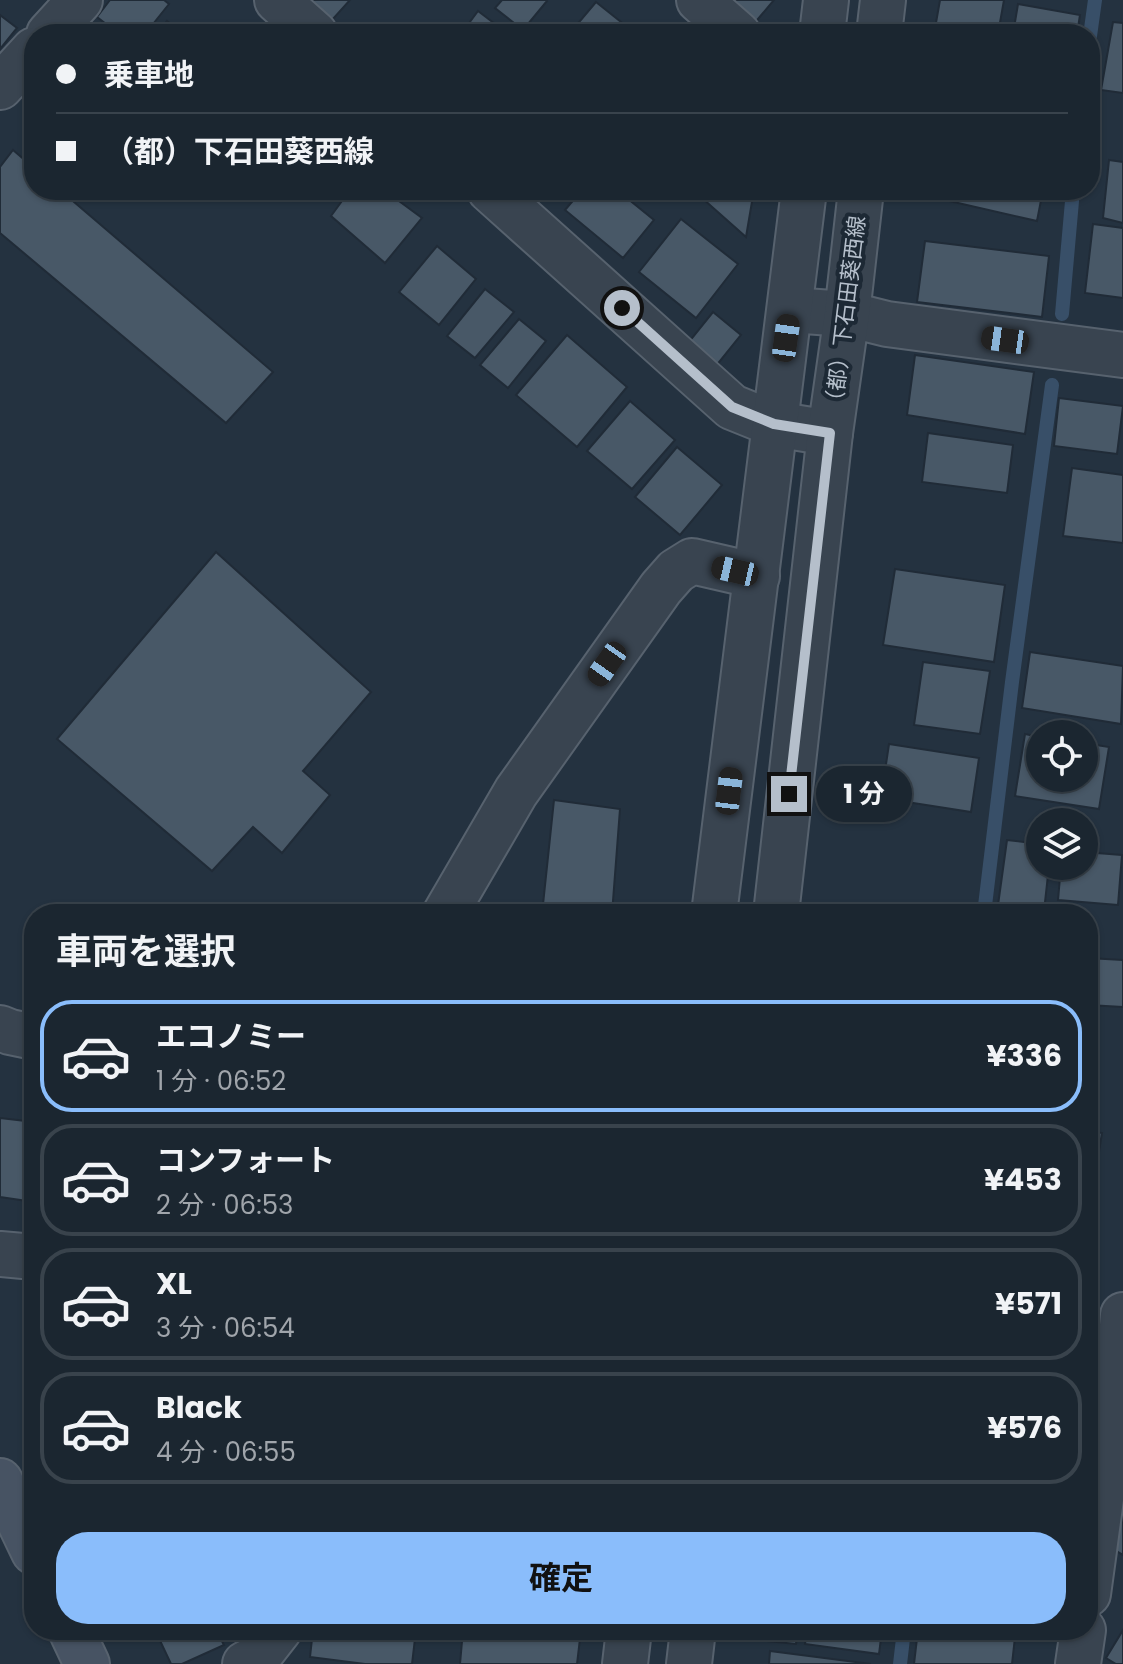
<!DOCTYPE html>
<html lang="ja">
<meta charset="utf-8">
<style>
body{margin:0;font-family:Poppins,"Noto Sans JP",sans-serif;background:#28323c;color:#f1f3f6;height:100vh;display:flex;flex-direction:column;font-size:30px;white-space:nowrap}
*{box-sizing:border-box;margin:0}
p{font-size:26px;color:#a0a5ab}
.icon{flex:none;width:44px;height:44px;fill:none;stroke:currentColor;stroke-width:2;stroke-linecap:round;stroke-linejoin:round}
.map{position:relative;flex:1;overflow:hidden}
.details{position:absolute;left:24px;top:904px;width:1074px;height:736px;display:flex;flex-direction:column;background:#1b2630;border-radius:32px;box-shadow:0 2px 6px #0004,0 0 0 2px #39434c}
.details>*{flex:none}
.banner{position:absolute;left:24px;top:24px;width:1076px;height:176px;border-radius:32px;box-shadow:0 2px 6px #0004,0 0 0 2px #39434c;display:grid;align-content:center;height:176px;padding:0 32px;background:#1b2630}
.buttons{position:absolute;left:1026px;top:720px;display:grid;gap:16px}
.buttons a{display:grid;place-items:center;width:72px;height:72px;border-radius:50%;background:#1b2630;box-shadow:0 2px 6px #0004,0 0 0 2px #39434c;font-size:40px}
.end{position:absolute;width:36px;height:36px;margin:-18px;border:10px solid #b5bfcb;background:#111;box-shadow:0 0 0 4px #111}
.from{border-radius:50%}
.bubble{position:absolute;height:56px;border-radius:28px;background:#1b2630;box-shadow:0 2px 6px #0004,0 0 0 2px #39434c;font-size:26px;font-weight:700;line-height:56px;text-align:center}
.car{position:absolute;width:24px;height:48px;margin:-24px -12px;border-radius:10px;box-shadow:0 0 6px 2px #0007;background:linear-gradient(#222 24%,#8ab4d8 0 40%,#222 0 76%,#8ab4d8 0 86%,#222 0)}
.banner b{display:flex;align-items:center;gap:28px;height:76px;font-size:30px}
.banner b+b{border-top:2px solid #39434c}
.banner i{width:20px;height:20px;background:#f1f3f6}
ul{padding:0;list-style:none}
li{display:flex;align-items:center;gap:24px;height:112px;margin:0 16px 12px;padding:0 16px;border:4px solid #39434c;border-radius:32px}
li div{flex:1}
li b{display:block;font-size:30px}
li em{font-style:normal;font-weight:700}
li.selected{border-color:#8abdfb}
li>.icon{width:72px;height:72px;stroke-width:1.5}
h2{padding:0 32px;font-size:36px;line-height:96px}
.primary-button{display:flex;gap:16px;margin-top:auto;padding:16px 32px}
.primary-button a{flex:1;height:92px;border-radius:32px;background:#8abdfb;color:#111;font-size:32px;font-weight:700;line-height:92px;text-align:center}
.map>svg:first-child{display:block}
</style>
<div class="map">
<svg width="1123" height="1664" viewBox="0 0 1123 1664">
<rect width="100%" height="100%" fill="#243240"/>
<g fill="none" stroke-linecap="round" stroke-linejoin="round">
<g stroke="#384f68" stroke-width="14">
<path d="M1090,36l5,-36"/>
<path d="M1062,314l11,-124"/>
<path d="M984,914l28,-232 40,-297"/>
<path d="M900,1664l4,-34"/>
</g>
</g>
<g fill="#485867" stroke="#202b37" stroke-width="2">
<path d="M110,0h54l5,4 -24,30h-26l-22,-17z"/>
<path d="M290,0h60l-27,30z"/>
<path d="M502,0h44l1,1 -24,29 -28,-22z"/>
<path d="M709,0h65l-27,32z"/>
<path d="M940,0h64l-6,34h-64z"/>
<path d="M596,2l35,28 -3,4h-59z"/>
<path d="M1018,4l62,11 -3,19h-64z"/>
<path d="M478,11l21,16 -6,7h-32z"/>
<path d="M0,15l17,13 -17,21z"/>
<path d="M167,21l17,13h-27z"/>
<path d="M1113,22l10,1v70l-22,-3z"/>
<path d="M13,150l21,18v22h26l213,182 -47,51 -226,-190v-66z"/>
<path d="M1109,160l14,2v61l-20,-5z"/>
<path d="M350,190h34l38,28 -37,45 -54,-47z"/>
<path d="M582,190h35l37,30 -31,38 -58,-48z"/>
<path d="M693,190h61l-8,47z"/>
<path d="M946,190h97l-6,31 -92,-21z"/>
<path d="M681,219l57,45 -42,54 -57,-46z"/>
<path d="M1093,224l30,4v70l-38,-5z"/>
<path d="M925,241l124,15 -7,61 -125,-15z"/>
<path d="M437,246l39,33 -37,46 -40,-33z"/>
<path d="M485,289l29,23 -39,46 -28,-22z"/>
<path d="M713,312l28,23 -25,31 -28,-23z"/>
<path d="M519,319l27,22 -38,47 -28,-23z"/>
<path d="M567,335l60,52 -50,60 -61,-52z"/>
<path d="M915,355l119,17 -9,62 -118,-19z"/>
<path d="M1059,398l64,8 -6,48 -63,-8z"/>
<path d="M630,401l45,39 -43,49 -45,-38z"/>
<path d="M928,433l85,12 -6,48 -85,-11z"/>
<path d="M677,447l45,38 -42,50 -45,-38z"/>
<path d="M1072,468l51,7v68l-60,-7z"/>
<path d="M216,552l155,140 -68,79 27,24 -48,58 -29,-26 -41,44 -155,-132z"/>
<path d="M895,569l110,16 -11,77 -111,-17z"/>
<path d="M1030,652l93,14 -2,58 -99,-16z"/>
<path d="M923,662l67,9 -10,63 -66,-9z"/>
<path d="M1025,734l15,3v41h44v-35l25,4 -10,62 -84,-13z"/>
<path d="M889,744l90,14 -8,54 -90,-14z"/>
<path d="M554,800l66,9 -8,105h-70z"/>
<path d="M1007,840l33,4v22h9l-5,45 -46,-6z"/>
<path d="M1084,852l38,3 -4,50 -60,-5 3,-34h23z"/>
<path d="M1088,958l35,2v47l-35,-2z"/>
<path d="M0,1118l34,4v80l-34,-5z"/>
<path d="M1088,1131l14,2 -10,61 -4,-1z"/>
<path d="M1123,1515v40l-17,-10z"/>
<path d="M155,1630h61l8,15 -42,19h-11z"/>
<path d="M313,1630h103l-4,34h-47l-55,-7z"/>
<path d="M463,1630h118l-4,34h-117z"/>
<path d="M737,1630h61l-2,14 -59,-6z"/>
<path d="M807,1630h75l-3,24 -74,-10z"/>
<path d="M918,1630h38l59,7 -3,27h-98z"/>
<path d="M1123,1630v34h-7l-10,-6z"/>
<path d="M770,1651l101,13h-102z"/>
</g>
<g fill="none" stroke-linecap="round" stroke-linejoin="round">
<g stroke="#57626e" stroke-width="48">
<g id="minor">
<path d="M277,0l38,34"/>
<path d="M699,0l39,34"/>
<path d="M49,34l31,-34"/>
<path d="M0,87l34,-37"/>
<path d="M490,190l242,217 42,17 56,9"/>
<path d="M790,310l57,4 40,10 236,31"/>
<path d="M445,914l71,-122 145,-204 15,-17 16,-10 65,15"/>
<path d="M0,1028l10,4 24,5"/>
<path d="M0,1254l34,3"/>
<path d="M1088,1594l28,-205 7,-74"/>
<path d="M245,1664l12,-6 22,-28"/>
<path d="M1078,1664l5,-34"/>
</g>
</g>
<g stroke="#57626e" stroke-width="48">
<g id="tertiary">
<path d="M822,34l4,-34"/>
<path d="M879,34l4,-34"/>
<path d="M714,914l90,-724"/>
<path d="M776,914l54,-481 17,-119 14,-124"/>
<path d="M625,1664l4,-34"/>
<path d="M689,1664l4,-34"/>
</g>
</g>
<g stroke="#57626e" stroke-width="48">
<g id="secondary">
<path d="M0,1481l34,71"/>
<path d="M71,1630l16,34"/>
</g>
</g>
<use href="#minor" stroke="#394450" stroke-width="44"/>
<use href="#tertiary" stroke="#394450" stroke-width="44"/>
<use href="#secondary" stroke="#475363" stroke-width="44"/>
</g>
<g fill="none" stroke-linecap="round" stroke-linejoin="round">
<path stroke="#b5bfcb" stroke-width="10" d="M622,308l110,99 42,17 56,9 -41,361"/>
</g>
<g text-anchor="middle" stroke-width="8" stroke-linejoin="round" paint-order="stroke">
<g font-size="22" fill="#b5bfcb" stroke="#1d2935">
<text transform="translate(845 314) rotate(-83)" y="8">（都）下石田葵西線</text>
</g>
</g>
</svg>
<div class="buttons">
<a><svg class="icon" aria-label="locate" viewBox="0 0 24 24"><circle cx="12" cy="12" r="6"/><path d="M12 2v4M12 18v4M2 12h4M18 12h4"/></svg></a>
<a><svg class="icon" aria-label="layers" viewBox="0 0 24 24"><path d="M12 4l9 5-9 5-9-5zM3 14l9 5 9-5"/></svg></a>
</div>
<i class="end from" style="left:622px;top:308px"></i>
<i class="end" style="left:789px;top:794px"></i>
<div class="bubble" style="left:816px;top:766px;width:96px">1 分</div>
<i class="car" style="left:786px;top:338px;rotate:8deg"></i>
<i class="car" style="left:1005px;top:340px;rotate:278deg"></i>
<i class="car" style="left:735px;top:571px;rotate:283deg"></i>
<i class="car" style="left:607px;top:664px;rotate:215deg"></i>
<i class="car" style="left:729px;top:791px;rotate:7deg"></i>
<div class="banner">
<b><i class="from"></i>乗車地</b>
<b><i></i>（都）下石田葵西線</b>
</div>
<section class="details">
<h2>車両を選択</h2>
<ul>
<li class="selected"><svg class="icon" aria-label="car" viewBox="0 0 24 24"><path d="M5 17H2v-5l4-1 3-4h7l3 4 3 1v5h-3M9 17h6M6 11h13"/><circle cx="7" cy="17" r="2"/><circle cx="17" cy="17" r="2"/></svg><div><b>エコノミー</b><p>1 分 · 06:52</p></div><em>¥336</em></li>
<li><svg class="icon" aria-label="car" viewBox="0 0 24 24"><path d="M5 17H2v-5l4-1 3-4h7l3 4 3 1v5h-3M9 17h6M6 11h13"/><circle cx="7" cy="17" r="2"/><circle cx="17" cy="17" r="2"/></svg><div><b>コンフォート</b><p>2 分 · 06:53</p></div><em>¥453</em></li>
<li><svg class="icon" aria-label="car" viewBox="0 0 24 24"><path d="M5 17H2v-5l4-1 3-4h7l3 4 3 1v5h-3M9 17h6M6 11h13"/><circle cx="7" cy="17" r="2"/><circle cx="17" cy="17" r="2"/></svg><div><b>XL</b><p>3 分 · 06:54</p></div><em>¥571</em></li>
<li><svg class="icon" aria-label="car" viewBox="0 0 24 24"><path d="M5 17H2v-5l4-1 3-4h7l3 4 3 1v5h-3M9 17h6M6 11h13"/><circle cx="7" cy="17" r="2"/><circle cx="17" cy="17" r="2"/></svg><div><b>Black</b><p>4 分 · 06:55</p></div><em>¥576</em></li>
</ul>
<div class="primary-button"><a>確定</a></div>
</section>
</div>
